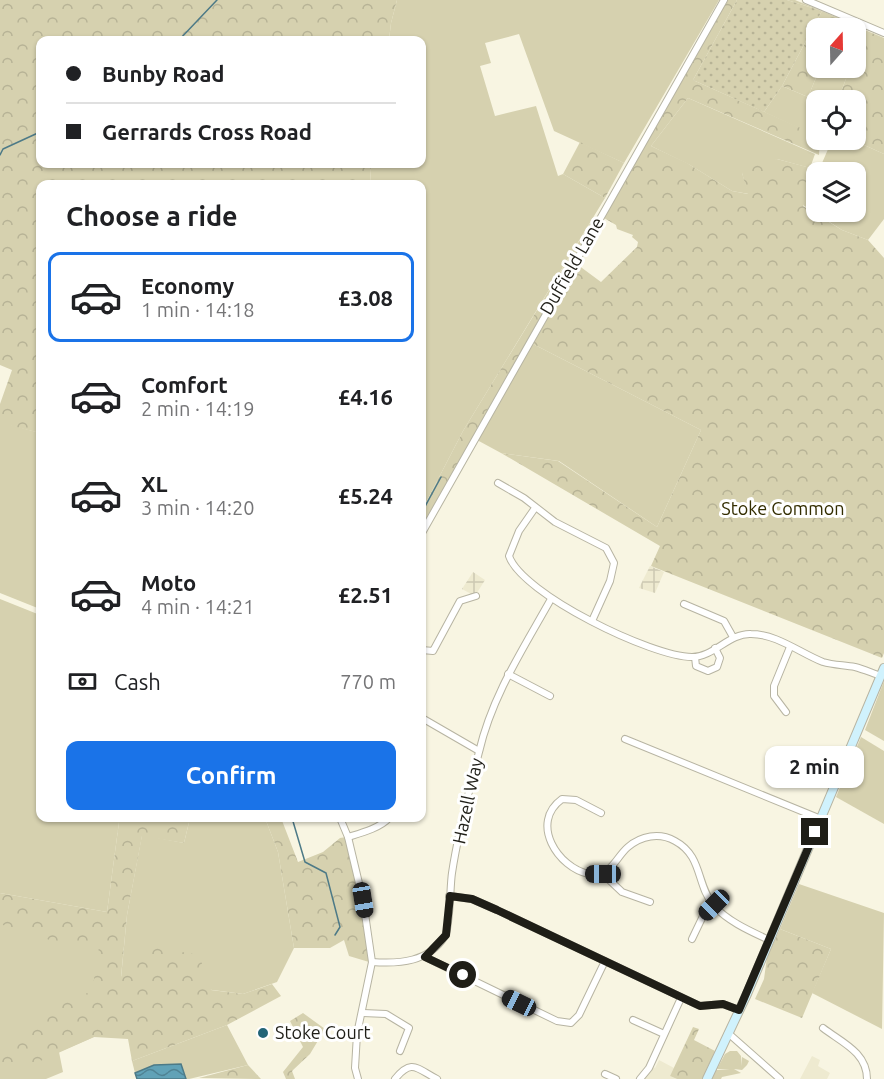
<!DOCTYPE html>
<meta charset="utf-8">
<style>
body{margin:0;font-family:Ubuntu,sans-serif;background:#f2f2f2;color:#202124;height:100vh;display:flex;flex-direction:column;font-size:22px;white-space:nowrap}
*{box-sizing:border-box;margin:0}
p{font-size:20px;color:#757577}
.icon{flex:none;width:33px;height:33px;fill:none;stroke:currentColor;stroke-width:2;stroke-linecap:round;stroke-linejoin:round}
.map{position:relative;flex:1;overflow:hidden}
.side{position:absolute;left:36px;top:180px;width:390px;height:642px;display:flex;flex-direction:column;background:#fff;border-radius:12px;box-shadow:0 2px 4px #0004}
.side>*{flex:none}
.guide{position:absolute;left:36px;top:36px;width:390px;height:132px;border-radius:12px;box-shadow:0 2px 4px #0004;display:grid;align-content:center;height:132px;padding:0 30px;background:#fff}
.needle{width:39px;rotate:20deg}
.tools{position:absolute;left:806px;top:18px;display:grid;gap:12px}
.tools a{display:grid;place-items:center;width:60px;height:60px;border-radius:12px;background:#fff;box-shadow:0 2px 4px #0004;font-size:30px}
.end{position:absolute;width:27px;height:27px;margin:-14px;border:8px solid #1f1e17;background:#fff;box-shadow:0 0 0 3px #fff}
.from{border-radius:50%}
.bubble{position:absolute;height:42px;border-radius:12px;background:#fff;box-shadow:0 2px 4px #0004;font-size:20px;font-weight:700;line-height:42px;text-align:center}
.car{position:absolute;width:18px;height:36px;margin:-18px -9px;border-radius:8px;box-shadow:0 0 4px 2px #0007;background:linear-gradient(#222 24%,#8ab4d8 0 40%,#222 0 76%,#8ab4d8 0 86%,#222 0)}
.guide b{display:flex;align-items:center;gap:21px;height:57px;font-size:22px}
.guide b+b{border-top:2px solid #e0e0e0}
.guide i{width:15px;height:15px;background:#202124}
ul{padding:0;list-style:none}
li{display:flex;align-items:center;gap:18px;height:90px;margin:0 12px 9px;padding:0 18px;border:3px solid transparent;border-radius:12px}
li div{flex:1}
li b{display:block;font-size:22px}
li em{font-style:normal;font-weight:700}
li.active{border-color:#1a73e8}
li>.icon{width:54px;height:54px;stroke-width:1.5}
h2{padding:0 30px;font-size:27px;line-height:72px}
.pay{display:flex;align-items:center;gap:15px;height:66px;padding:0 30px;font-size:22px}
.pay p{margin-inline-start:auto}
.cta{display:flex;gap:12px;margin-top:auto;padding:12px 30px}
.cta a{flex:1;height:69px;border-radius:12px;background:#1a73e8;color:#fff;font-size:24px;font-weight:700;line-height:69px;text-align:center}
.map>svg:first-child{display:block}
</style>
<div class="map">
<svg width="884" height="1079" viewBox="0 0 884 1079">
<defs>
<pattern id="industrial-grid" width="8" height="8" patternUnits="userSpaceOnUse" patternTransform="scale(1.5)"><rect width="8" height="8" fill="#eeead0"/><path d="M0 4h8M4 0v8" fill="none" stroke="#ccc8b2"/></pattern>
<pattern id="forest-crowns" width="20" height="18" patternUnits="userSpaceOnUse" patternTransform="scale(1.5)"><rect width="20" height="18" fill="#d6d1af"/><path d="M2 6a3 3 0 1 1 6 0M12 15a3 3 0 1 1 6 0" fill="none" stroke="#b7b396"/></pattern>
<pattern id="garden-dots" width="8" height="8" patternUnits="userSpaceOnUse" patternTransform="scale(1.5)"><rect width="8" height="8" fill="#d6d1af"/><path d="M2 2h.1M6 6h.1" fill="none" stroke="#b7b396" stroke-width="1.8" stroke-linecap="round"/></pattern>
<pattern id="water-waves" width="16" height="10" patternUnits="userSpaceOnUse" patternTransform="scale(1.5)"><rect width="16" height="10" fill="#61a2b7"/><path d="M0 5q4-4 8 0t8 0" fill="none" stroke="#4f8394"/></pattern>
</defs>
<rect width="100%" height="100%" fill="#f8f5e2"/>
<g fill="#eeead0">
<path d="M812,1056l8,4 -2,6 12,7 -3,6h-27z"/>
<path d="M659,1060l15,8 -4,8 7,3h-32l6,-13 4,2z"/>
</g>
<g fill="url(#industrial-grid)">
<path d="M650,566l14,6 -9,21 -16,-5z"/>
<path d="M473,572l12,8 -10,16 -13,-7z"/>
</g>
<g fill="#d6d1af">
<path d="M397,0h322l-95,163 -70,-32 -35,-97 -34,9 6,20 -11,3 15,50 41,-10 22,70 5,-2 42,24 -142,233 -41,79v-326h-52l1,-16 -3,-3v-1h54v-124h-33l2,-17z"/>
<path d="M841,19l24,11 -10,26v-28h-18z"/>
<path d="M820,68h30l-12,32h-22v33l-2,2 -50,-23 18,-26 26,11z"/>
<path d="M688,98l127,56 -5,14 -33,-9 -35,14 7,21 -17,-3 -42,-26 -39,-19z"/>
<path d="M832,140h21l31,14v65l-16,21 -26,-10 -39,-25 13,-23v30h39v-40h-33l-3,-2z"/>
<path d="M533,344l168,86 -44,97 -98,-66 -58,-8 -24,-13z"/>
<path d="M0,422l40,11v176l-40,-16z"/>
<path d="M0,599l40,16v203h82l-3,4 -12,90 -107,-19z"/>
<path d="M884,681v60l-19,-11z"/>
<path d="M861,737l23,14v73l-48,-27z"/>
<path d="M190,818h75l13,34 16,96 -17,34 -34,12 -122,-16 6,-63 15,-80 42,8z"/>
<path d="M799,884l85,29 -2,116 -70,-36 19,-44 -51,-20z"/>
<path d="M0,901l106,19 -12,117 -35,15 4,20 -17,7h-46z"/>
<path d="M227,1025l21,40 -59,14h-3l-5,-15 -27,1 -19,8 -3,-12z"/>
<path d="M730,1051h7l4,5 1,10v-9l7,4 -2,4 -5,5 -8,-1 7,4 -19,4 -1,2h-10l5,-9h14l-13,-1 8,-15z"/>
</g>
<g fill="url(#forest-crowns)">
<path d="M0,0h397l-6,23 -2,17h-349v124h328v1l3,3 -1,16h-330v249l-40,-10v-19l12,-34 -12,-5z"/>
<path d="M728,0h9l-44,80 123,55v5h4l-1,15 -131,-57 -37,48 36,17 45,28 16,3 -6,-21 3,-12 32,-2 45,12 -6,1v10l-13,24 39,24 26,10 16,18v395l-2,5 -231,-92 9,-20 -159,-93 57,8 99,66 44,-97 -168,-86 45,-79 23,17 36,-35 1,-5 -6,-5 1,-2 -16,-6 -1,-4 -12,-7z"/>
<path d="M787,0h8l46,19 -4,9h-21v40h4l-12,29 -26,-11 40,-75z"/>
<path d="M865,30l19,8v116l-31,-14h2v-40h-17l12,-32h5v-12z"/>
<path d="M580,142l44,21 -19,35 -42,-24z"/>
<path d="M592,220l3,1c-58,101 -113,204 -173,304v-15l41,-79z"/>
<path d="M122,818h68l-6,25 -42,-7 -15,79 -6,62 33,-30 45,8 12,35 32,4 29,-10 9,12 -54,29 -95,36 -4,-22 -34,-2 -94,42v-39l40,-12 18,-28 34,-8 7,-45 -46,-6 -50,-16 -3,-5v-27l107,19 12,-90z"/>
<path d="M265,818h16l17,44 25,-10 17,-14 6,-1 15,63 8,62 -20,-6 -5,-16 -14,8h-36l-16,-96z"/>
<path d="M780,929l51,20 -29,69 -47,-19 9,-20 3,-22z"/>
<path d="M303,1013l22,16 -15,25 -18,17 3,8h-9l-3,-7 20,-25 -13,-26z"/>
<path d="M693,1027l6,2 -5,11 21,11 -13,28h-25l-7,-3z"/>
<path d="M248,1065l13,14 -62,-1z"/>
</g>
<path fill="url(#garden-dots)" d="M737,0h50l35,11 -40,75 -18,26 -71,-32z"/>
<path fill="url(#water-waves)" stroke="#4d7a87" stroke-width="1.5" d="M181,1064l5,15h-49l-2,-6 19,-8z"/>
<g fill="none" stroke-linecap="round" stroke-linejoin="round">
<g stroke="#4d7a87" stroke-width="1.5">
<path d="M179,40l38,-40"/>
<path d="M0,155l3,-6 37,-17"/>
<path d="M422,512l19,-35"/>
<path d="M292,818l13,44 21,11 14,54 -5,8"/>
</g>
<g stroke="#b7b4a2" stroke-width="8">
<g id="street">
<path d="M806,0l78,33"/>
<path d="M498,483l26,15 31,24 51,26 8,15 -4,18 -18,40"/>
<path d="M535,508l-16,23 -10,25c13,38 143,101 183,101 22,0 37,-24 59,-23 26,0 49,19 72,28 10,3 21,3 32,5 8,2 17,6 26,9"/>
<path d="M422,533l302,-533"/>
<path d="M684,604l40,17 9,16"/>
<path d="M422,650l11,1 27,-50 16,-5"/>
<path d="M695,657l1,9 12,5 9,-4 3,-9 -5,-10"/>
<path d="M508,674l42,22"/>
<path d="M786,712l-12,-16v-10l16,-39"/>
<path d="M422,718l57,33"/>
<path d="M625,739l196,80"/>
<path d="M601,813l-25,-13 -14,-1c-33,24 -4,69 27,75 22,4 26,-16 39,-27 13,-11 31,-15 47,-6 28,15 21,44 39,65 15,16 36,25 55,34"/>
<path d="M340,818l8,19 15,63 9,62 -15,72 -2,34 3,11"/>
<path d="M348,837c13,-4 32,-9 41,-19"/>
<path d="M603,874l19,18 28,10"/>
<path d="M449,896l23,3 25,11 203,96 23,-2 16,6"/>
<path d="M692,939l11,-23 11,-11"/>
<path d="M425,957l132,64 14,2 8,-8 26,-54"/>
<path d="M372,962c28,2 57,0 73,-26 5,-8 5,-51 7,-63 6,-41 17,-82 27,-121 13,-56 44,-103 72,-153"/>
<path d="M363,1013l23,1 23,14 -9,23"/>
<path d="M633,1020l31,14"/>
<path d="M823,1028c18,14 44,24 44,51"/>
<path d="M728,1033l52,46"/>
<path d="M605,1074l11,5"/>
<path d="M395,1079c17,-21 22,-10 42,0"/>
<path d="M640,1079l9,-11 32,-70"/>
</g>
</g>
<g stroke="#b7b4a2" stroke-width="10">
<path id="secondary" d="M707,1079l40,-85 137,-326"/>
</g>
<use href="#street" stroke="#fff" stroke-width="6"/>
<use href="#secondary" stroke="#d0f2fd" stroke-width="8"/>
</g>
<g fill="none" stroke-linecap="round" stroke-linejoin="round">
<path stroke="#1f1e17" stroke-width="8" d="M463,975l-38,-18 21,-22 4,-39 22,3 25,11 203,96 23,-2 16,6 76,-178"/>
</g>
<circle fill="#226477" stroke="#fff" stroke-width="2" cx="263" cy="1033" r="6"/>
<g text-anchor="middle" stroke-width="6" stroke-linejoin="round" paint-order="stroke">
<g font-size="18" fill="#1f1e17" stroke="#fff">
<text transform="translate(572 266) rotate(-60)" y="6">Duffield Lane</text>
<text transform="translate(468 801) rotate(-78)" y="6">Hazell Way</text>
</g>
<g font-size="18" fill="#332d00" stroke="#fff">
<text x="783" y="515">Stoke Common</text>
</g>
<g font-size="18" fill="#1f1e17" stroke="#fff" text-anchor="start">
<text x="275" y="1039">Stoke Court</text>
</g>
</g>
</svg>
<div class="tools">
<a><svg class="needle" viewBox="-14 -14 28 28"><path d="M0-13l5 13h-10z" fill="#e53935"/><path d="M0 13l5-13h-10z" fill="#757577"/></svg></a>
<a><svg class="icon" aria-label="locate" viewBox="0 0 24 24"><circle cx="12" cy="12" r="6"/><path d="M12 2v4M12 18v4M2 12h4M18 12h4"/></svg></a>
<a><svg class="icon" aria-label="layers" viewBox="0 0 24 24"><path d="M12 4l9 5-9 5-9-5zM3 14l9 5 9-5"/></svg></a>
</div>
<i class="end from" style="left:463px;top:975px"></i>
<i class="end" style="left:815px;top:832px"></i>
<div class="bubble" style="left:765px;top:746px;width:99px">2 min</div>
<i class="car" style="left:603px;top:874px;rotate:270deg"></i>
<i class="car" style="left:363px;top:900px;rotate:171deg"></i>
<i class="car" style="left:714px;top:905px;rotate:225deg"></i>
<i class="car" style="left:519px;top:1003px;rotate:296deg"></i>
<div class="guide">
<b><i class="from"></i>Bunby Road</b>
<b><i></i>Gerrards Cross Road</b>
</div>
<section class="side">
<h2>Choose a ride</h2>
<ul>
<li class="active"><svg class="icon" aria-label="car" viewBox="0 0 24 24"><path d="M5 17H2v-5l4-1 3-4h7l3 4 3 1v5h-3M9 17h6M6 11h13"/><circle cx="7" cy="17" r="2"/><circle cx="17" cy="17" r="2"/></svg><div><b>Economy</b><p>1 min · 14:18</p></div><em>£3.08</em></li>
<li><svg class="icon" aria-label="car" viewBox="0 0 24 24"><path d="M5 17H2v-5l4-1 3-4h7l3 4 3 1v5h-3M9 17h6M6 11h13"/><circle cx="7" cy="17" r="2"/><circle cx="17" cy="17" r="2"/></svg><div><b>Comfort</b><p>2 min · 14:19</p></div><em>£4.16</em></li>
<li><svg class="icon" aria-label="car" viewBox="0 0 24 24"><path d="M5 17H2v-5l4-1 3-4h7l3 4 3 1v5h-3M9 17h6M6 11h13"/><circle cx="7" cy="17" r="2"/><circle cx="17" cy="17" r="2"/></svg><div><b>XL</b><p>3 min · 14:20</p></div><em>£5.24</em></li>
<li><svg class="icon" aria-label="car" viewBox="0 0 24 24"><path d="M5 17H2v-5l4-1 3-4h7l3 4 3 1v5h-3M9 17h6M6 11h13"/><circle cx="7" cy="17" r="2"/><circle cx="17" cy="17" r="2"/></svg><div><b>Moto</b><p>4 min · 14:21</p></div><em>£2.51</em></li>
</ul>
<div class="pay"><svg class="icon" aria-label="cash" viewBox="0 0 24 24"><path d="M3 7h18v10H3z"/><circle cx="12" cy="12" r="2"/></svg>Cash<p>770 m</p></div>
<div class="cta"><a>Confirm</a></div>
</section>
</div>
